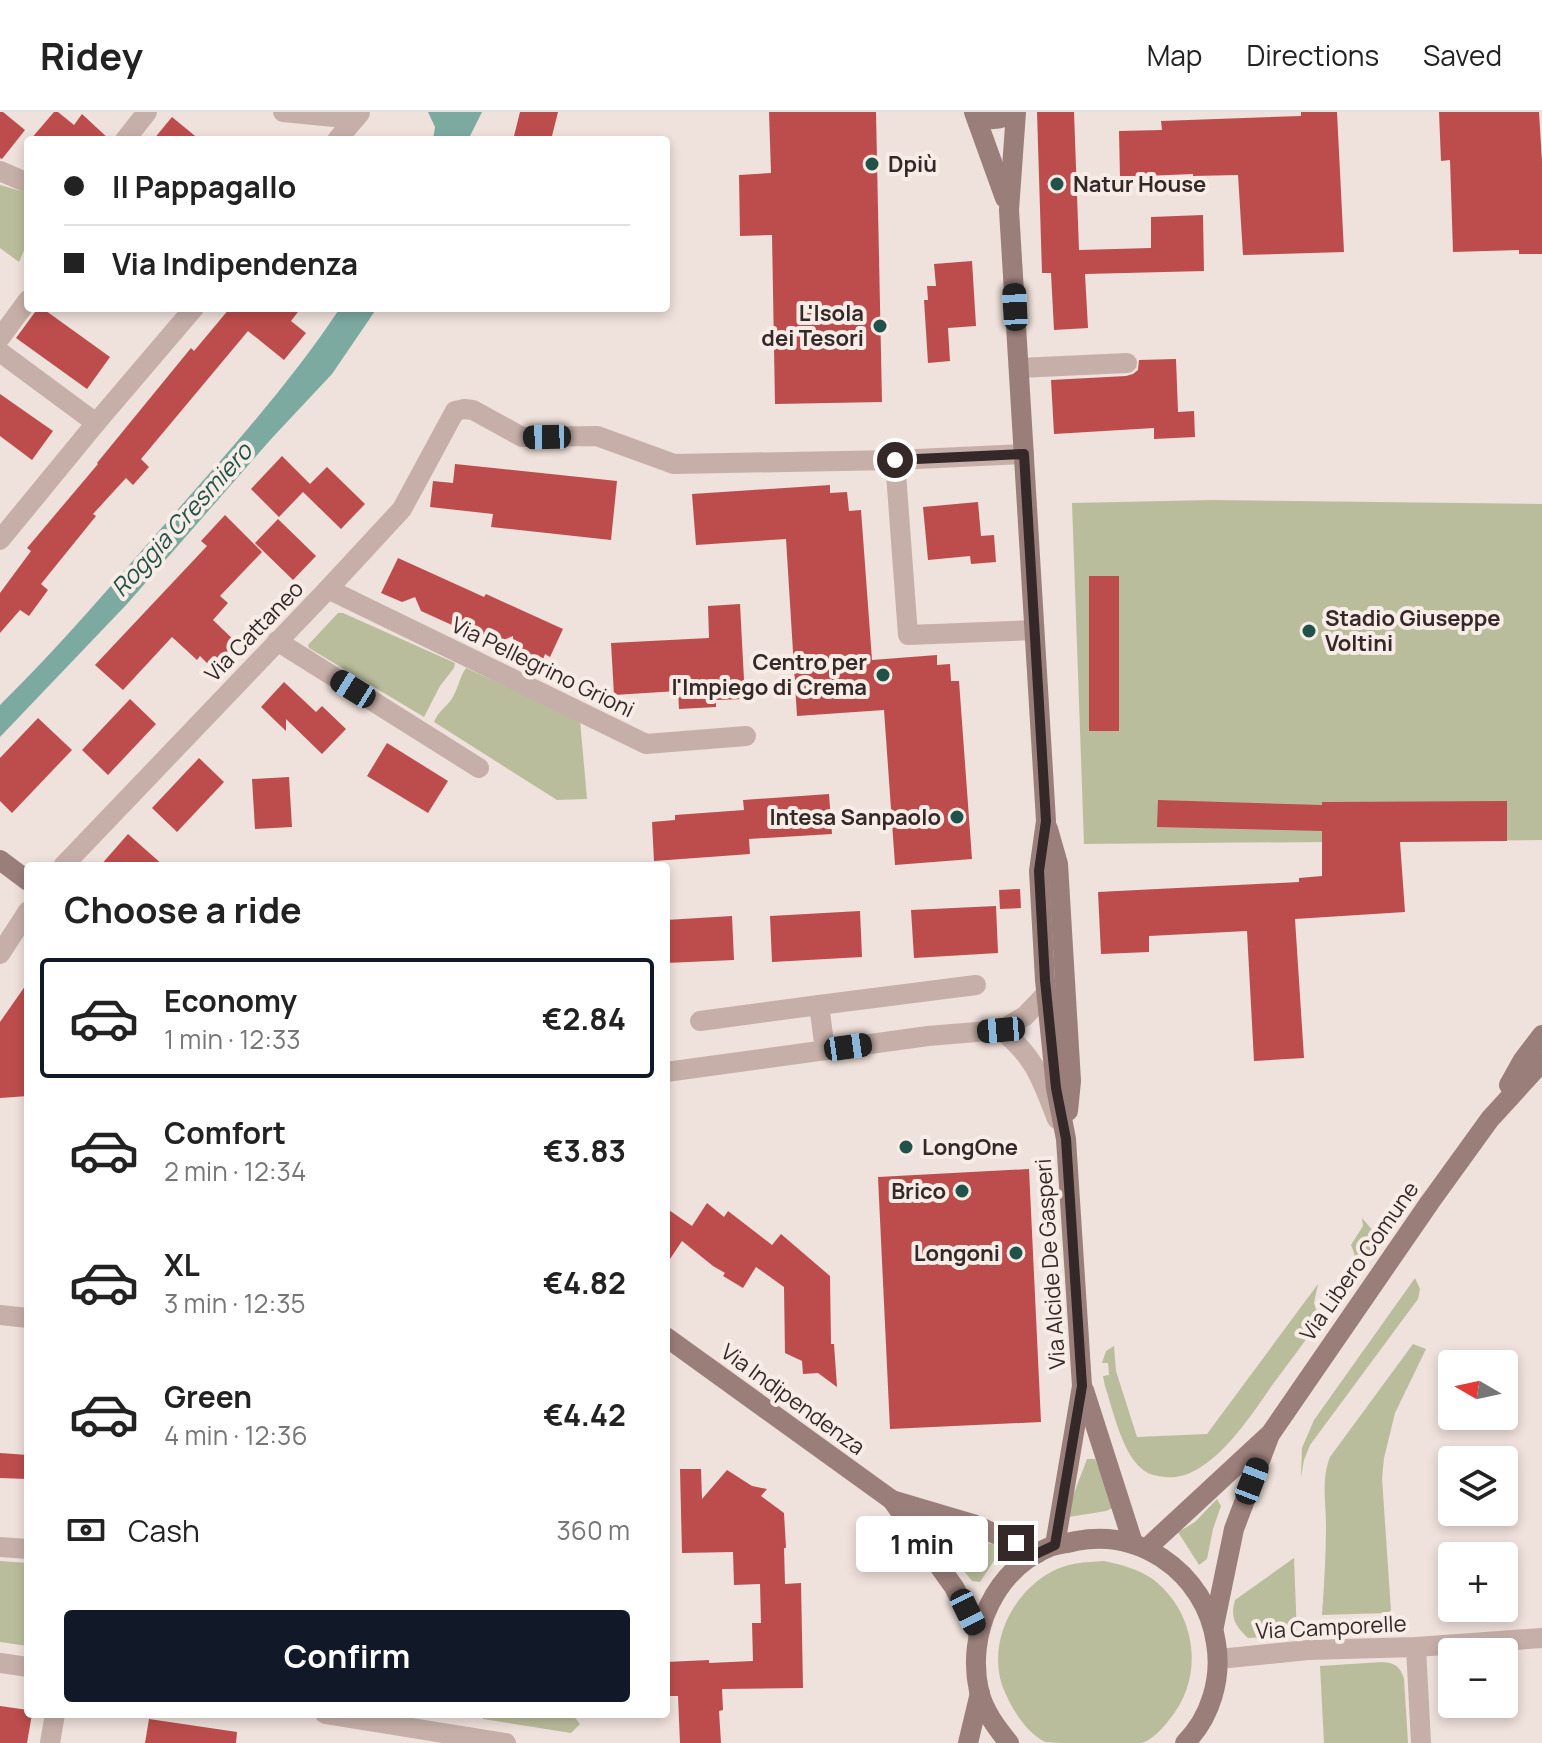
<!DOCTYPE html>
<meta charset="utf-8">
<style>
body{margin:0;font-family:Manrope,sans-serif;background:#f6f6f6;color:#222;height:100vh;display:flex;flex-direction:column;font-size:30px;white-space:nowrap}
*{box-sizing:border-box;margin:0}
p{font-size:26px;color:#767676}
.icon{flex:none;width:44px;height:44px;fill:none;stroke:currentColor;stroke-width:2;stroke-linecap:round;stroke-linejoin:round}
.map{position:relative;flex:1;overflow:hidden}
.drawer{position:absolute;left:24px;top:750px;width:646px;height:856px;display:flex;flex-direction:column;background:#fff;border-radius:8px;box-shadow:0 4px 12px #0003}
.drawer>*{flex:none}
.top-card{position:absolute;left:24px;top:24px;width:646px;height:176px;border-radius:8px;box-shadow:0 4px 12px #0003;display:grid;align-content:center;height:176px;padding:0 40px;background:#fff}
.needle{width:52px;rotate:279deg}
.buttons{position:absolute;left:1438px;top:1238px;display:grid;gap:16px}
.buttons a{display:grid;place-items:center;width:80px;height:80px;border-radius:8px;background:#fff;box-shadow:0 4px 12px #0003;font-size:40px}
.end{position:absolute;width:36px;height:36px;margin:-18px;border:10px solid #342828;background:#fff;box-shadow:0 0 0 4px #fff}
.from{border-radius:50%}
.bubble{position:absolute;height:56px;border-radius:8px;background:#fff;box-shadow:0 4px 12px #0003;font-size:26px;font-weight:700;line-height:56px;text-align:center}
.car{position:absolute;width:24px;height:48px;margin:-24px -12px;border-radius:10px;box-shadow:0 0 6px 2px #0007;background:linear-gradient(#222 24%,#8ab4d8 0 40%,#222 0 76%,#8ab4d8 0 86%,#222 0)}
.top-card b{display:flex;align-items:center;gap:28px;height:76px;font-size:30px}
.top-card b+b{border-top:2px solid #e0e0e0}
.top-card i{width:20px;height:20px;background:#222}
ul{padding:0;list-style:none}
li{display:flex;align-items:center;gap:24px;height:120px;margin:0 16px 12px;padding:0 24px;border:4px solid transparent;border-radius:8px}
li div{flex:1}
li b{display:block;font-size:30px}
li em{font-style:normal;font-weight:700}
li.current{border-color:#111827}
li>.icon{width:72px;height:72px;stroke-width:1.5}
h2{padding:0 40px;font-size:36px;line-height:96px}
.pay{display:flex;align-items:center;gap:20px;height:88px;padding:0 40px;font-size:30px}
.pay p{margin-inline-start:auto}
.primary-button{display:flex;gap:16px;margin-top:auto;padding:16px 40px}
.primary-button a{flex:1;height:92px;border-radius:8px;background:#111827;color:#fff;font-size:32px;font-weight:700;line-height:92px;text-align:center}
header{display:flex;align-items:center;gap:48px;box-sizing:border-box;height:112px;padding:0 40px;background:#fff;border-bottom:2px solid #e0e0e0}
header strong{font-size:38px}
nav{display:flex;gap:44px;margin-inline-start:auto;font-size:28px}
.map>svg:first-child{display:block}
</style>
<header>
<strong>Ridey</strong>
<nav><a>Map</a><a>Directions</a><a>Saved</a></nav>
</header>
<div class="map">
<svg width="1542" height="1631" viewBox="0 0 1542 1631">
<rect width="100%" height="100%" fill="#efe1db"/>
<g fill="#babd9c">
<path d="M0,73l28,8v48l-9,21 -19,-14z"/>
<path d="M1212,388l330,4v336l-458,4 -12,-341z"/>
<path d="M338,501h5l112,50 -1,5 -14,18 -16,31 -115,-69 -1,-3z"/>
<path d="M466,556l114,52 7,79 -30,1 -123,-78c4,-10 11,-14 17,-22 7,-10 8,-22 15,-32z"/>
<path d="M1362,1106l18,21 -39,52 -1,-2c12,-17 21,-22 11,-44l12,-19z"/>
<path d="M1415,1166l5,11 -2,10 -108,146 -6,15 -3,17 1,-29 12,-28z"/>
<path d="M1318,1172l-4,19 5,17 -2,4c-14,20 -29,40 -44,60 -22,31 -63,98 -108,93 -8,-1 -16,-2 -23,-8 -20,-16 -29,-59 -37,-83l-2,-10 6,-1 -1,-12h-6l4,-12 8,-5 2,25 21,66 70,-3z"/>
<path d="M1413,1232l13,5 -31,64 -11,45 -2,20 9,133 -4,2 -65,2c2,-30 4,-60 4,-89 0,-24 -5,-46 4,-69z"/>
<path d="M1087,1347h8l20,48 -9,4 -37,6 1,-13z"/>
<path d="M1217,1387l4,7 -8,23 -6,30 -8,6 -21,-33 17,-10z"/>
<path d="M939,1419c20,0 38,11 58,14l4,5 -21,32 -8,-1 -32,-40z"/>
<path d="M1294,1446l3,78 -49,2c-13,-12 -18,-21 -13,-38z"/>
<path d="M0,1449l28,2v83l-28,-4z"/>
<path d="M1104,1449c18,4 35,8 50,19 43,34 51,98 15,140 -6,8 -17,20 -27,23 -5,0 -13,0 -18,0 -15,0 -29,0 -43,0 -10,0 -27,0 -36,-1 -21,-11 -35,-36 -43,-57 -14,-44 11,-92 49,-113 16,-9 34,-10 53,-11z"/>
<path d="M1382,1550c13,1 18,4 22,17l4,64h-84l-4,-77z"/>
<path d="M483,1602h89l8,10 -9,9 -88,-14z"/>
</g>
<g fill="#7caaa1">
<path d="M428,0h54l-14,28h-35l2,-13z"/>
<path d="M340,196h37l-45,66 -60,64 -145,166 -127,133v-32c61,-60 116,-125 172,-189 57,-65 120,-135 168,-208z"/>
</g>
<g fill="#bc4d4c">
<path d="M0,0h3l22,18 -23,29 -2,-1z"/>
<path d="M54,0h4l16,13 8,-11 28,26h-80z"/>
<path d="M520,0h38l-7,28h-38z"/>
<path d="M769,0h107l6,290 -107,2 -3,-169 -32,1 -1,-61 32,-2z"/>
<path d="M1037,0h37l5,138 72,-2v-31l52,-2 1,56 -119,3 3,54 -34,2 -3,-57h-9z"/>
<path d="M1301,0h36l7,140 -101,3 -5,-80 -45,1v-2l-73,3 -1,-46 43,-1 -1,-9 140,-5z"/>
<path d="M1439,0h100l3,50v92h-23v-4l-66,2 -3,-92 -9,1z"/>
<path d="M172,5l28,23h-47z"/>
<path d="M972,149l4,65 -28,2 2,33 -22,2 -4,-63h4l-1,-14h9l-2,-22z"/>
<path d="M38,196h4l68,49 -23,32 -71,-51z"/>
<path d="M230,196h71l-10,13 15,12 -22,27 -36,-29 -107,128 8,8 -16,18 -7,-7 -33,36 3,2 -55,68 7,6 -19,26 -9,-6 -20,23v-40l31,-42 -4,-3 71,-84 -1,-1 94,-115 3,3z"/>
<path d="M1176,247l2,53 16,-1 1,26 -41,2v-11l-100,6 -3,-54 75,-4 7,-2 5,-4 1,-10z"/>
<path d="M0,282l53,37 -21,29 -32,-24z"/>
<path d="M282,344l28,28 17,-17 38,37 -24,25 -38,-37 -24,25 -28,-28z"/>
<path d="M455,352l162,17 -6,59 -120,-13 2,-13 -63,-7 3,-26 20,2z"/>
<path d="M830,373v8l17,-1 2,19 12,-1 11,150 65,-5v10l13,-1 1,17h8l13,178 -77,6 -11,-155 -87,6 -11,-177 -90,6 -4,-51z"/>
<path d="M978,390l3,34 13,-1 2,27 -25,2 -1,-8 -42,4 -5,-53z"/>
<path d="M225,403l37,37 -42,44 8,7 -15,17 25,24 -24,26 -14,-14 -3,4 -25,-23 -49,53 -28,-25 112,-119 -6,-5z"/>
<path d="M278,407l38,37 -23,24 -38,-37z"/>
<path d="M398,446l86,39 2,-3 77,35 -13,28 -5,-3 -4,11 -27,-12 -1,-17 -19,8 -73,-33 -6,-14 -13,5 -21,-9z"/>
<rect x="1089" y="464" width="30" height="155"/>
<path d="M740,492l5,95 -29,1v7l-37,2 -1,-18 -64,4 -3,-52 98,-5 -1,-32z"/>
<path d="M284,570l32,30 6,-6 24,23 -24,25 -36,-35v12l-25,-24z"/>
<path d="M130,587l26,25 -48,51 -26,-25z"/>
<path d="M38,606l34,32 -60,63 -12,-12v-43z"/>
<path d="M387,631l61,38 -20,32 -61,-37z"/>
<path d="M199,646l25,24 -47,50 -25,-24z"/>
<path d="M289,665l3,50 -37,2 -3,-50z"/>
<path d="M829,682l3,40 -83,5 1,15 -96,7 -2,-39 23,-2v-5l69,-5 -1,-10z"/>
<path d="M1158,688l164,5v-3l185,-1v40l-107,1 5,70 -110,7 9,139 -50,3 -7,-130 -98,5v16l-48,2 -3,-62 201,-10v-4l23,-2v-45l-165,-4z"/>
<path d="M128,722l36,32h-64z"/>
<path d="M1020,777l1,19 -21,1 -1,-19z"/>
<path d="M996,794l2,47 -84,5 -3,-48z"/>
<path d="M860,799l2,46 -90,5 -2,-46z"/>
<path d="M732,804l2,44 -68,3v-43z"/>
<path d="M28,870v114l-28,2v-76z"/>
<path d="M1029,1057l12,253 -151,7 -12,-252z"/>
<path d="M707,1091l17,14 4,-6 44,34 9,-11 49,42 1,68h3l3,43 -19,-14 -15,1 -1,-13 -17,-8 -1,-66 -28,-20 -13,21 -20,-12 2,-3 -12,-7 -31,-25 -16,24v-57l26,18z"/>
<path d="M0,1341l28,2v24l-28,-1z"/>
<path d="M680,1357h21l1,30 25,-29 25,16 15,3 -6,7 23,17 2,35h-2l1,36 16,-1 2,105 -81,1 1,21 -4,1 2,32h-41l-2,-47h-12v-34l43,-2v3l44,-2 -1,-38h9l-1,-39 -26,1 -1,-33 -51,1z"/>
<path d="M0,1594l28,4v4h4l-5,29h-27z"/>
<path d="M149,1607l88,13 -1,11h-91z"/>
</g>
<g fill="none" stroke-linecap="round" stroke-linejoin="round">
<g stroke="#c6afa8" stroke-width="20">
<path d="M283,0l72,7"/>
<path d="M125,28l22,-28"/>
<path d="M337,28l23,-27"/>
<path d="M0,59l28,12"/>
<path d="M0,226l28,-38"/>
<path d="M0,240l96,71"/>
<path d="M1019,256l108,-5"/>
<path d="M895,348l129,-6"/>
<path d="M0,428l96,-117 98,-115"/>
<path d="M328,477l318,155 100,-8"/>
<path d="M277,529l202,127"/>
<path d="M63,754l265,-277 74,-80 53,-98 9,-2 9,1 49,27 75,-1 77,28 221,-4 13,175 126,-5"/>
<path d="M0,842l28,-43"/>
<path d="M819,893l157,-20"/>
<path d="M700,909l119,-16 6,45"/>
<path d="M1001,918c35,28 40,49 56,89"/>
<path d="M666,960l262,-36 73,-6 24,-14 21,-22"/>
<path d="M0,1203l28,3"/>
<path d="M0,1435l28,2"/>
<path d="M1416,1535l5,96"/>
<path d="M1219,1547l89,-9 108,-3 126,-9"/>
<path d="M0,1551l28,4"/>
<path d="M325,1602l181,29"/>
<path d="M50,1631l5,-29"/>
</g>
<g stroke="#9a7e7a" stroke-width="20">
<path d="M974,0l31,86"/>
<path d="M975,0c12,10 25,9 37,0"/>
<path d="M1016,0l-7,98 37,611 -7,50 6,109 11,108 10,51 16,247 -27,159"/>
<path d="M1048,717l10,35 13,217 -3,30"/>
<path d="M0,748l28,21"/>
<path d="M1509,973l14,-25 19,-25"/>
<path d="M666,1225l226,163 62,87 24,46"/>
<path d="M1084,1278l49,153"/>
<path d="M892,1388l81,24 65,29"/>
<path d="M1147,1436l124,-115 159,-231 60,-83 52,-57"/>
<path d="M1214,1514l20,-97 35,-92"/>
<path d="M968,1631l12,-50"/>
<path d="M1009,1631c-13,-16 -25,-32 -30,-52 -13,-58 16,-123 73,-145 8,-2 16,-3 24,-5 31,-6 60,0 86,17 30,20 49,50 54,85 6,35 -5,74 -31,100"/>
</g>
</g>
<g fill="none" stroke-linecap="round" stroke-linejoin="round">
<path stroke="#342828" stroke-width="10" d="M895,348l129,-6 22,367 -7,50 6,109 11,108 10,51 16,247 -27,159 -17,8 -22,-10"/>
</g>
<g fill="#205249" stroke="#f8ece7" stroke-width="3">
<circle cx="872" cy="52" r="8"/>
<circle cx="1057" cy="72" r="8"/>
<circle cx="880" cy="214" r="8"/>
<circle cx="1309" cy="519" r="8"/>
<circle cx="883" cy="563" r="8"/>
<circle cx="957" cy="705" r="8"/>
<circle cx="906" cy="1035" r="8"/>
<circle cx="962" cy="1079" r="8"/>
<circle cx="1016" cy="1141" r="8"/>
</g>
<g text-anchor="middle" stroke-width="8" stroke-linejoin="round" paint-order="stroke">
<g font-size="22" font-weight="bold" fill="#342828" stroke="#f8ece7" text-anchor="end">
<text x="888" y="60" text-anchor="start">Dpiù</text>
<text x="1073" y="80" text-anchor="start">Natur House</text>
<text x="864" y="209">L'Isola<tspan x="864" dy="25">dei Tesori</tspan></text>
<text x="1325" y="514" text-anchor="start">Stadio Giuseppe<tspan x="1325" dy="25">Voltini</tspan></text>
<text x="867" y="558">Centro per<tspan x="867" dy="25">l'Impiego di Crema</tspan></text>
<text x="941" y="713">Intesa Sanpaolo</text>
<text x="922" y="1043" text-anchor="start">LongOne</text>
<text x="946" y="1087">Brico</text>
<text x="1000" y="1149">Longoni</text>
</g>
<g font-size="22" fill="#342828" stroke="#f8ece7">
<text transform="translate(254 519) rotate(-46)" y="8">Via Cattaneo</text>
<text transform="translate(543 555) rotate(26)" y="8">Via Pellegrino Grioni</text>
<text transform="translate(1359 1149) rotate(-55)" y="8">Via Libero Comune</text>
<text transform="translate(1050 1152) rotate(-94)" y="8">Via Alcide De Gasperi</text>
<text transform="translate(793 1287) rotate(36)" y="8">Via Indipendenza</text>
<text transform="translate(1331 1515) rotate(-3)" y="8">Via Camporelle</text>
</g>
<g font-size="24" font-style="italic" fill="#205249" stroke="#f8ece7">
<text transform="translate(182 408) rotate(-48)" y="8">Roggia Cresmiero</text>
</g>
</g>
</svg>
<div class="buttons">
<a><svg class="needle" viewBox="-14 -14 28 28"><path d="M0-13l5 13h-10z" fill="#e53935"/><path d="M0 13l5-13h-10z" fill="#767676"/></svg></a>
<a><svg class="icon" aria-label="layers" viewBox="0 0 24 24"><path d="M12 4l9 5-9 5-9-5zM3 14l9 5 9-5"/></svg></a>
<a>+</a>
<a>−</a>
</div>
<i class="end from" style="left:895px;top:348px"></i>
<i class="end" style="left:1016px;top:1431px"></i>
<div class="bubble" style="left:856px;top:1404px;width:132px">1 min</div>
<i class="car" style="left:1015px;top:195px;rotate:357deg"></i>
<i class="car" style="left:547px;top:325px;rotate:269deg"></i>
<i class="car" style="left:353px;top:577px;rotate:302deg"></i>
<i class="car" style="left:1001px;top:918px;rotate:265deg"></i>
<i class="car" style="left:848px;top:935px;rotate:82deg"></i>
<i class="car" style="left:1252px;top:1369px;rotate:21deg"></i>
<i class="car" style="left:968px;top:1500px;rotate:154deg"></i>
<div class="top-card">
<b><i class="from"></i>Il Pappagallo</b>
<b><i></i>Via Indipendenza</b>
</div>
<section class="drawer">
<h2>Choose a ride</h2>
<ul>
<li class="current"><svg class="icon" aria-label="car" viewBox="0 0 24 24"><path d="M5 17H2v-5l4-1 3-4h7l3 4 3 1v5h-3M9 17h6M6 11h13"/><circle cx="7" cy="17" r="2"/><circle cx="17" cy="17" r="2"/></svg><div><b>Economy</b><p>1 min · 12:33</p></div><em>€2.84</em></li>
<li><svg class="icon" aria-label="car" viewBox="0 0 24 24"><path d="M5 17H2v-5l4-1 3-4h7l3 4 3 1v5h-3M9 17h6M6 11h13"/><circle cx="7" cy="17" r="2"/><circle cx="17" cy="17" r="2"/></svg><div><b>Comfort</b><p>2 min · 12:34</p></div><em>€3.83</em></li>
<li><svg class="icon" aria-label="car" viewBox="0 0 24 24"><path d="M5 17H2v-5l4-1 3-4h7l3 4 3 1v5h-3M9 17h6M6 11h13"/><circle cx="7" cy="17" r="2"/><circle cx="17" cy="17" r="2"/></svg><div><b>XL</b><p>3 min · 12:35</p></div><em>€4.82</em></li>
<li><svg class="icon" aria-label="car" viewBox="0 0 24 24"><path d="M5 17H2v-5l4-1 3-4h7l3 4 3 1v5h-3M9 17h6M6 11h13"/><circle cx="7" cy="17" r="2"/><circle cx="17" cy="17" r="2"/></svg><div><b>Green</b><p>4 min · 12:36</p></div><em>€4.42</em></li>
</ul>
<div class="pay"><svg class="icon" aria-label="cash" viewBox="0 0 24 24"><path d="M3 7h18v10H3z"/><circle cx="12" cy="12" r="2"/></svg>Cash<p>360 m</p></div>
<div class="primary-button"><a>Confirm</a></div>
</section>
</div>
